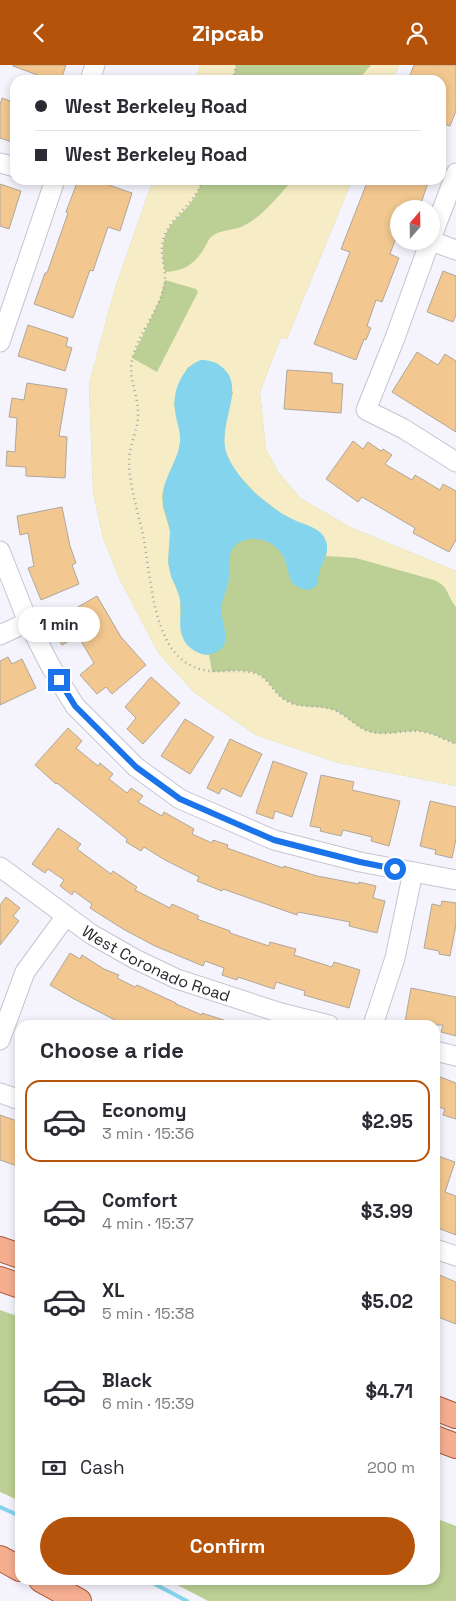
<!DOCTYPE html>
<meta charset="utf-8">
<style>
body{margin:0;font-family:"Space Grotesk",sans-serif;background:#f2f2f3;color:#2b2b33;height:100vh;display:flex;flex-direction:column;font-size:19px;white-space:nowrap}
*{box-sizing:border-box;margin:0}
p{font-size:16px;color:#7c7c81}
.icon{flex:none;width:28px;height:28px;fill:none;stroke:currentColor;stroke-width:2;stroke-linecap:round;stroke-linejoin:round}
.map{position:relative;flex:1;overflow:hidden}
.sheet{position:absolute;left:15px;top:955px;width:425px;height:565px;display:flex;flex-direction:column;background:#fff;border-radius:15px;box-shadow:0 2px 8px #0003}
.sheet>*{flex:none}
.top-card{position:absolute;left:10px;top:10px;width:436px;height:110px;border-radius:15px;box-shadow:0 2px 8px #0003;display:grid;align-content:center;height:110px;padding:0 25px;background:#fff}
.needle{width:32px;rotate:20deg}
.buttons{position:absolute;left:390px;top:135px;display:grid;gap:10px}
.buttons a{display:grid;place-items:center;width:50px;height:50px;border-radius:50%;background:#fff;box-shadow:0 2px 8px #0003;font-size:25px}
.end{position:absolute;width:22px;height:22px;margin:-11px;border:6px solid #1a73e8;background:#fff;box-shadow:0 0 0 2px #fff}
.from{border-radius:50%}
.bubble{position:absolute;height:35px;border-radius:18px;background:#fff;box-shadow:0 2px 8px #0003;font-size:16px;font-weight:800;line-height:35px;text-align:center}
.top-card b{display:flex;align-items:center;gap:18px;height:48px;font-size:19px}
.top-card b+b{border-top:1px solid #e1e1e2}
.top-card i{width:12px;height:12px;background:#2b2b33}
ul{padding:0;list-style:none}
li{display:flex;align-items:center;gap:15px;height:82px;margin:0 10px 8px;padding:0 15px;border:2px solid transparent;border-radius:15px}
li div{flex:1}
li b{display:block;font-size:19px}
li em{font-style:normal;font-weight:800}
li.current{border-color:#b45309}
li>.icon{width:45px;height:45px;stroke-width:1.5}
h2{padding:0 25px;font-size:22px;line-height:60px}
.pay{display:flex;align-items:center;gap:12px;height:55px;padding:0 25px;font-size:19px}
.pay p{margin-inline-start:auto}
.button{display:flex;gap:10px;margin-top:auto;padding:10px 25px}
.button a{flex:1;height:58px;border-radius:30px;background:#b45309;color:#fff;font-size:20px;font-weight:800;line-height:58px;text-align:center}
header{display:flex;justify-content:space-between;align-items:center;height:65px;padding:0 25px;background:#b45309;color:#fff;font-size:22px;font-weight:800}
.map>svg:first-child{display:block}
</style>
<header><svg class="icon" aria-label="back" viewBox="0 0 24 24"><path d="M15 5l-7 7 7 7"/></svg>Zipcab<svg class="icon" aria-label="person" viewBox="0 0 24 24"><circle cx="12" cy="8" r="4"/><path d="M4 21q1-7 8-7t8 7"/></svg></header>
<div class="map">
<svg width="456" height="1536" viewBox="0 0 456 1536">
<rect width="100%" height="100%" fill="#f5f4fd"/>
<g fill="#bcd095">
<path d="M200,0h199l-6,15h-198z"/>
<path d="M153,115h199l-65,159 -6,-2 -21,55 6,57 12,23 22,26 52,30 104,43v215l-121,-24 -79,-27 -61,-42 -36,-39 -39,-74 -17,-42 -10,-46 -4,-108 26,-96z"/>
<path d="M0,1245l20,7v184l-20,-9z"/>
<path d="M435,1453l21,8v75h-248l-40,-21h267z"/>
</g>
<g fill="#f6ecc6" fill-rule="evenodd">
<path d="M200,0h36l-3,15h-38z"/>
<path d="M371,0h28l-6,15h-35z"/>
<path d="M153,115h49c-11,42 -49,35 -37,92 18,-1 28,-6 38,-22 3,-4 5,-10 8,-13 9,-8 24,-6 34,-12 19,-10 33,-29 48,-45h59l-65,159 -6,-2 -21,55 6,57 12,23 22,26 52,30 104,43v36c-9,-11 -7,-21 -22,-27l-78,-22 -30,-2 1,-7 -33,-29 -12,-6 -25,-19 -20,-22 -7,-11 -5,-10 -1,-11 2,-19 7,-30 -32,-32 -14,8 -13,35 6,28v11l-2,11 -14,34 -2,9 1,11 7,24 -2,32 12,36 1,31 24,25h4l3,17c18,0 42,-6 55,9 7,8 12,17 22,21 13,7 30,3 45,8 13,5 22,18 36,22 15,4 31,-1 46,-1 15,1 27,8 40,13v42l-121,-24 -79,-27 -61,-42 -36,-39 -39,-74 -17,-42 -10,-46 -4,-108 26,-96zM165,215l31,9 2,3 -41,80 -25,-14 28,-59z"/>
</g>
<path fill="#83d4ec" d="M201,295c8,0 15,2 21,7 26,21 -8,61 6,90 9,19 25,36 42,48 7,6 14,10 22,14 14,7 32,8 35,26 1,10 -4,16 -7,25 -2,5 -2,10 -3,15l-7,5c-24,-2 -19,-15 -26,-32 -5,-12 -20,-21 -34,-19 -29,5 -18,28 -22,45 -2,9 -7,17 -7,26 1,15 13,36 -7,43 -5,2 -10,2 -15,0 -7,-3 -13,-8 -16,-15 -6,-12 0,-26 -3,-38 -1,-10 -8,-18 -10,-28 -4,-14 1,-28 0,-42 -1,-11 -8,-21 -7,-33 0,-19 14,-34 17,-54 1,-12 -4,-22 -5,-33 -3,-19 8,-44 26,-50z"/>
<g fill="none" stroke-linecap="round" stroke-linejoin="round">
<g stroke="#83d4ec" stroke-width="4">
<path d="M0,1442l20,9"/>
<path d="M147,1515l40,21"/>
</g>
</g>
<g fill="#f2c790" stroke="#b0a79b">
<path d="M13,0h53l-5,15h-10l-38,-14z"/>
<path d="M414,0h42v46l-6,15 -9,-3v-43h-17l-14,-5z"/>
<path d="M2,33l13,5v40l-15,-5v-33z"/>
<path d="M78,115h16l38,13 -12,38 -12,-4 -15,44 -3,-1 -17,48 -39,-14 11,-31h2l21,-60 -2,-1z"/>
<path d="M368,115h61l-10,29h-20v5l-8,18 6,3 -7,19 9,4 -17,44 -6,-2 -9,26 4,2 -5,12 -2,-1 -8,21 -42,-16 36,-92 -9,-3z"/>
<path d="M0,119l21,7 -12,38 -9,-3z"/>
<path d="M443,206l13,5v39l-3,7 -26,-10z"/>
<path d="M28,260l40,13 -2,8 6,2 -7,23 -47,-15z"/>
<path d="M417,287l21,13 7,-11 11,7v71l-64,-40z"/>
<path d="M287,305l45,3v10l11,1 -2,29 -57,-4z"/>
<path d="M27,318l40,6 -8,47 8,1 -2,41 -39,-2v-9l-20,-1 1,-15 8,1 2,-34 -8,-1 3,-19 12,2z"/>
<path d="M353,376l10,8 5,-7 13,9 2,-2 9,6 -7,9 27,16 3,-5 25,15 3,-6 13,7v49l-7,12 -36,-19 2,-5 -53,-31 -4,5 -32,-23z"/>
<path d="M62,442l8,39 6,17 -4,2 7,19 -38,16 -13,-32 6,-2 -6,-33 -8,2 -3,-19z"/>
<path d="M97,531l24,41 25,28 -34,29 -6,-7 -9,7 -17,-19 14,-12 -16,-27 -16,9 -7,-11 8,-5 -6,-10z"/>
<path d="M8,592l4,7 10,-5 14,29 -36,17v-44z"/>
<path d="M151,612l29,26 -37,41 -16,-15 9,-11 -11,-11z"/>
<path d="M185,654l29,18 -24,37 -29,-18z"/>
<path d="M68,663l14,13 -6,7 22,18 2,-3 13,11 -4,5 18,14 4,-5 12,8 -5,6 24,14 2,-4 30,17 -2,5 20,9 1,-3 15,5 -1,3 56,20 1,-2 33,10 42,8v-2l17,4 -3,12 12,3 -8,32 -28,-7 1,-4 -52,-10 -1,3 -74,-26 -1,2 -25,-10 2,-4 -34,-17 -21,-13 -3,4 -15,-9 1,-3 -70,-56 -1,1 -21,-19z"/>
<path d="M230,674l32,15 -21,43 -19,-9 -3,6 -12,-6z"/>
<path d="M273,696l34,12 -15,44 -17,-6 -2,8 -17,-6z"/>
<path d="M321,710l33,7 -2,8 48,11 -11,45 -18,-5 1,-4 -29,-7 -2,6 -21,-5 1,-3 -11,-2z"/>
<path d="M430,736l26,6v32l-4,19 -17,-4 1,-4 -16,-4z"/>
<path d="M58,763l23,16 -4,5 34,25 2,-3 24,16 -2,3 35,18 2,-4 27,12 -2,3 33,12v2l39,13 1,-4 26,7 -2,6 38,12 2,-5 26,8 -11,38 -45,-13 1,-4 -29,-9 -2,7 -36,-12 -1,3 -15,-5 2,-7 -19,-7 -2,5 -48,-20 -32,-17 -33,-21 2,-4 -18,-13 -2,4 -12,-9 4,-6 -16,-11 -3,4 -13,-9z"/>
<path d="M6,832l14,11 -7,8 6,5 -19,24v-40z"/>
<path d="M442,836l14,2v22l-6,31 -11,-2v-3l-15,-3 8,-44 9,2z"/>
<path d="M70,888l10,6 2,-4 22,14 15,6 -2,3 18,9 2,-2 39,18v1l26,11v-2l31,10v2h-115l1,-3 -45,-23 -24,-14z"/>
<path d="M411,923l45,9v39l-15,-4 2,-7h-23l-15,-3z"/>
<path d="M435,1010l21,8v36l-13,-4 2,-6 -10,-3z"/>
<path d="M0,1050l20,7v45l-20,-7z"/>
<path d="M438,1091l17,6 -10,30 11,4v39l-21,-8v-64z"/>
<path d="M435,1208l21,9v42l-21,-8z"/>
</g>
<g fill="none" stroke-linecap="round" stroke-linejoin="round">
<g stroke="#c6c4d3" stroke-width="21">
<g id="minor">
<path d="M90,15l5,-15"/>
<path d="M0,98l15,4"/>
<path d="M431,174l25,-66"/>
<path d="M430,176l-35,97 -29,72 38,19 52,33"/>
<path d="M431,176l25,9"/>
<path d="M0,277l55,-162"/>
<path d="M0,486l28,71 23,45 24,39 61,61 44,32 94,41 86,22 96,18"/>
<path d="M0,570l28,-13"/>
<path id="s1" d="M0,802l91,67 44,25 42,20 104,34 48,12"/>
<path d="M373,960l22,-67 18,-86"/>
<path d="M0,975l25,-68 41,-56"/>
<path d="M435,986l21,5"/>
<path d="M0,1028l20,7"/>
<path d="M435,1184l21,7"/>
</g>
</g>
<g stroke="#aa5c3e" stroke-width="26">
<g id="major">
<path d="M0,1184l20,7"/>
<path d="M0,1214l20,7"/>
<path d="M435,1343l21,8"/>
<path d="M435,1373l21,8"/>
<path d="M0,1493l20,11"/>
<path d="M41,1515l38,21"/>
</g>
</g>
<g stroke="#a2a2a9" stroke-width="2.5" stroke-dasharray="1 4" stroke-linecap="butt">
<path d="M233,15l3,-15"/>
<path d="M202,115c-6,23 -30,35 -38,57 -6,14 2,29 1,44 -4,29 -27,51 -33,79 -4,17 6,35 6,52 1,18 -10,34 -9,52 1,24 9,48 14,71 7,36 8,79 27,111 5,8 12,15 20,19 21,12 42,2 64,8 15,4 19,21 33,28 13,8 29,3 44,8 13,4 22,15 34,21 17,7 36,0 53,1 14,1 25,8 38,13"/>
</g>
<use href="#minor" stroke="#fff" stroke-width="19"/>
<use href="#major" stroke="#f6ae91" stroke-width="24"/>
</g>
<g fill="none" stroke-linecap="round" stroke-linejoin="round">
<path stroke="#1a73e8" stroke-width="6" d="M59,615l16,26 61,61 44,32 94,41 86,22 35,7"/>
</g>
<g text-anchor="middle" stroke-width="5" stroke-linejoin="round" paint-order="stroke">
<g font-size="16" fill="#27272c" stroke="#f5f4fd">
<text dy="6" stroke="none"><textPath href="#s1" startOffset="185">West Coronado Road</textPath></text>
</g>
</g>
</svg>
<div class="buttons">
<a><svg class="needle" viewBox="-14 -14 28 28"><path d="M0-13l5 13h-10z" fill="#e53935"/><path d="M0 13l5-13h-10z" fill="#7c7c81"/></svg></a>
</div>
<i class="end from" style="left:395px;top:804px"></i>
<i class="end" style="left:59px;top:615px"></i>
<div class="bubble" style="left:18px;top:542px;width:82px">1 min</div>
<div class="top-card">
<b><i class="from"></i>West Berkeley Road</b>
<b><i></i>West Berkeley Road</b>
</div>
<section class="sheet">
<h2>Choose a ride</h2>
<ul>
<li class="current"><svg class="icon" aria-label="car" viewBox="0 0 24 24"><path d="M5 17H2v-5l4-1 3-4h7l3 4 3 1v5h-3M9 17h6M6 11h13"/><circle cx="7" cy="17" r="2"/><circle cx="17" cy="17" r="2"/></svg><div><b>Economy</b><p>3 min · 15:36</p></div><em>$2.95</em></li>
<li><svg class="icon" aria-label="car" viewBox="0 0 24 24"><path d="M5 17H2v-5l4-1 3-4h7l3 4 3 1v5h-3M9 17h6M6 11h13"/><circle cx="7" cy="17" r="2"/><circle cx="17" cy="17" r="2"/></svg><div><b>Comfort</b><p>4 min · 15:37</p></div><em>$3.99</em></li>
<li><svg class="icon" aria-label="car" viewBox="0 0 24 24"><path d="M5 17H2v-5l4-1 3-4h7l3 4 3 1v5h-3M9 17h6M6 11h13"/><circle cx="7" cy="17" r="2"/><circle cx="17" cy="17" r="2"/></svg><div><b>XL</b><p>5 min · 15:38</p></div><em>$5.02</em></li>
<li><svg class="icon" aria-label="car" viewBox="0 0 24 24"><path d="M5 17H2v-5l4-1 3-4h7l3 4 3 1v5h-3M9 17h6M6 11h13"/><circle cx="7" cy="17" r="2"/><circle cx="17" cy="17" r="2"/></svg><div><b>Black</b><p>6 min · 15:39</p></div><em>$4.71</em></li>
</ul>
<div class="pay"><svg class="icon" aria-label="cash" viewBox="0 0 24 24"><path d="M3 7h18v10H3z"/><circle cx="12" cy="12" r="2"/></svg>Cash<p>200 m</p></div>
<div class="button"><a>Confirm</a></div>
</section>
</div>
